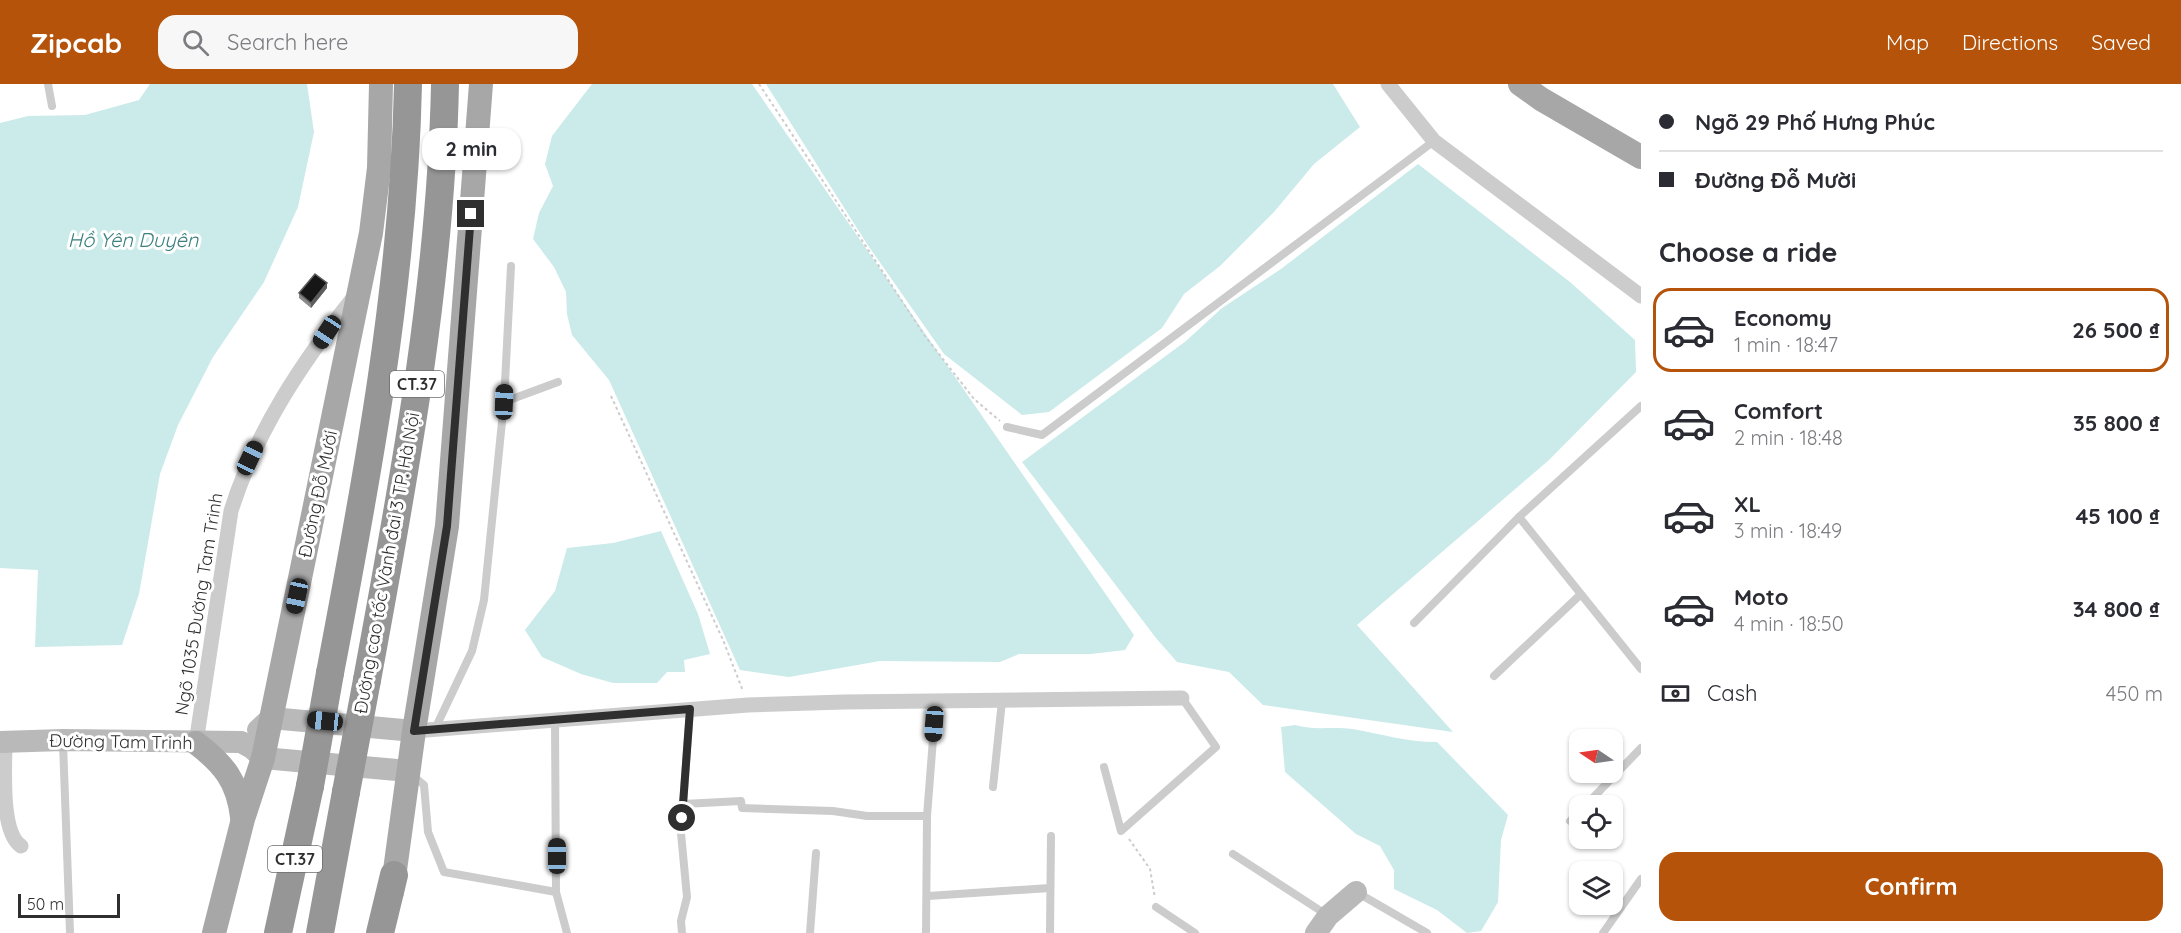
<!DOCTYPE html>
<meta charset="utf-8">
<style>
body{margin:0;font-family:Quicksand,sans-serif;background:#f7f7f7;color:#2b2b33;height:100vh;display:flex;flex-direction:column;font-size:22px;white-space:nowrap}
*{box-sizing:border-box;margin:0}
p{font-size:20px;color:#7c7c81}
.icon{flex:none;width:33px;height:33px;fill:none;stroke:currentColor;stroke-width:2;stroke-linecap:round;stroke-linejoin:round}
.map{position:relative;flex:1;overflow:hidden}
.side{display:flex;flex-direction:column;background:#fff;width:540px}
.side>*{flex:none}
.banner{display:grid;align-content:center;height:132px;padding:0 18px;background:#fff}
.needle{width:39px;rotate:283deg}
.controls{position:absolute;left:1569px;top:645px;display:grid;gap:12px}
.controls a{display:grid;place-items:center;width:54px;height:54px;border-radius:12px;background:#fff;box-shadow:0 2px 4px #0004;font-size:30px}
.scale{position:absolute;left:18px;bottom:15px;width:102px;box-sizing:border-box;padding-left:6px;border:3px solid #2f2f2f;border-top:0;font-size:16px;line-height:21px;white-space:nowrap;color:#2f2f2f;-webkit-text-stroke:4px #fff;paint-order:stroke}
.end{position:absolute;width:27px;height:27px;margin:-14px;border:8px solid #2f2f2f;background:#fff;box-shadow:0 0 0 3px #fff}
.from{border-radius:50%}
.bubble{position:absolute;height:42px;border-radius:18px;background:#fff;box-shadow:0 2px 4px #0004;font-size:20px;font-weight:700;line-height:42px;text-align:center}
.car{position:absolute;width:18px;height:36px;margin:-18px -9px;border-radius:8px;box-shadow:0 0 4px 2px #0007;background:linear-gradient(#222 24%,#8ab4d8 0 40%,#222 0 76%,#8ab4d8 0 86%,#222 0)}
.banner b{display:flex;align-items:center;gap:21px;height:57px;font-size:22px}
.banner b+b{border-top:2px solid #e1e1e2}
.banner i{width:15px;height:15px;background:#2b2b33}
ul{padding:0;list-style:none}
li{display:flex;align-items:center;gap:18px;height:84px;margin:0 12px 9px;padding:0 6px;border:3px solid transparent;border-radius:18px}
li div{flex:1}
li b{display:block;font-size:22px}
li em{font-style:normal;font-weight:700}
li.current{border-color:#b45309}
li>.icon{width:54px;height:54px;stroke-width:1.5}
h2{padding:0 18px;font-size:27px;line-height:72px}
.pay{display:flex;align-items:center;gap:15px;height:66px;padding:0 18px;font-size:22px}
.pay p{margin-inline-start:auto}
.cta{display:flex;gap:12px;margin-top:auto;padding:12px 18px}
.cta a{flex:1;height:69px;border-radius:18px;background:#b45309;color:#fff;font-size:24px;font-weight:700;line-height:69px;text-align:center}
header{display:flex;align-items:center;gap:36px;box-sizing:border-box;height:84px;padding:0 30px;background:#b45309;color:#fff}
header strong{font-size:28px}
nav{display:flex;gap:33px;margin-inline-start:auto;font-size:21px}
.search{width:420px;height:54px;background:#f7f7f7;display:flex;align-items:center;gap:15px;box-sizing:border-box;padding:0 21px;border-radius:18px;color:#7c7c81;font-size:22px}
main{display:flex;flex:1;min-height:0}
.map>svg:first-child{display:block}
</style>
<header>
<strong>Zipcab</strong>
<div class="search"><svg class="icon" aria-label="search" viewBox="0 0 24 24"><circle cx="10" cy="10" r="6"/><path d="M15 15l6 6"/></svg>Search here</div>
<nav><a>Map</a><a>Directions</a><a>Saved</a></nav>
</header>
<main>
<div class="map">
<svg width="1641" height="849" viewBox="0 0 1641 849">
<rect width="100%" height="100%" fill="#fff"/>
<g fill="#cbeaea">
<path d="M150,0h157l7,48 -16,75 -34,75 -51,75 -35,68 -18,49 -21,120 -17,51 -87,2 3,-77 -38,-2v-445l28,-7 57,-1 54,-15z"/>
<path d="M592,0h160l382,551 -9,15 -34,4h-72l-19,8 -120,-1 -91,16 -49,-7 -131,-290 -37,-45 -5,-21 -1,-22 -12,-25 -21,-28 6,-26 14,-27 -8,-22 7,-28z"/>
<path d="M766,0h567l27,43 -46,37 -40,48 -54,54 -36,28 -22,34 -113,84 -27,3 -78,-61 -77,-110z"/>
<path d="M1418,80l152,118 65,58 1,32 -87,88 -192,165 96,107 -190,-27 -34,-33 -52,-10 -21,-24 -134,-176 164,-121 36,-33 59,-39z"/>
<path d="M661,447l37,83 12,40 -26,6 1,12h-18l-10,11h-44l-32,-9 -39,-17 -17,-27 30,-39 12,-43 46,-5z"/>
<path d="M1295,641c20,6 38,1 57,4 31,5 53,13 85,13l71,73 -7,25 -3,62 -17,29 -14,2 -30,-23 -43,-21v-19l-14,-24 -24,-12 -71,-62 -4,-45z"/>
</g>
<g fill="none" stroke-linecap="round" stroke-linejoin="round">
<g stroke="#ccc" stroke-width="2" stroke-dasharray="3 3" stroke-linecap="butt">
<path d="M759,0l166,252 49,63 26,22"/>
<path d="M611,312l112,244 20,51"/>
<path d="M1129,755l21,30 5,29"/>
</g>
<g stroke="#ccc" stroke-width="8">
<path d="M48,0l4,22"/>
<path d="M504,318l54,-20"/>
<path d="M1007,343l35,8 392,-294"/>
<path d="M1519,433l122,152"/>
<path d="M1414,539l105,-106 122,-111"/>
<path d="M1494,592l86,-81"/>
<path d="M555,636l1,172 11,41"/>
<path d="M435,645l37,-78 12,-51 20,-198 7,-136"/>
<path d="M63,659l7,190"/>
<path d="M1104,683l17,64 95,-84 -34,-49"/>
<path d="M412,691l12,10 4,47 16,40 112,20"/>
<path d="M993,703l9,-86"/>
<path d="M683,720l58,-3 1,7 91,3 34,5h60"/>
<path d="M1585,722l56,-58"/>
<path d="M1570,737l10,-10"/>
<path d="M1233,770l94,61"/>
<path d="M1358,809l69,40"/>
<path d="M928,812l122,-8"/>
<path d="M1156,823l39,26"/>
<path d="M682,849l-1,-12 6,-24 -6,-64 9,-124"/>
<path d="M810,849l6,-80"/>
<path d="M926,849l1,-117 9,-115"/>
<path d="M1050,849l1,-97"/>
<path d="M1603,849l38,-54"/>
</g>
<g stroke="#ccc" stroke-width="15">
<path d="M1388,0l46,57 207,155"/>
<path d="M414,647l334,-26 96,-3 338,-4"/>
<path d="M5,658c0,25 -5,90 16,104"/>
<path d="M196,659l35,-232c25,-80 71,-149 123,-214"/>
</g>
<g stroke="#b9b9b9" stroke-width="22">
<path d="M258,646l13,-12 143,13"/>
<path d="M0,658l63,-2 178,2 11,6 11,10 145,13"/>
<path d="M1316,849l12,-17 28,-24"/>
</g>
<g stroke="#a7a7a7" stroke-width="24">
<path d="M1520,0l21,15 100,58"/>
<path d="M196,659c28,21 42,39 46,74"/>
<path d="M392,808l22,-161 33,-205 34,-442"/>
<path d="M214,849l29,-114 20,-61 108,-525 8,-65 2,-84"/>
</g>
<g stroke="#969696" stroke-width="28">
<path d="M330,589c37,-194 74,-391 78,-589"/>
<path d="M367,596c36,-196 74,-396 78,-596"/>
<path d="M278,849l32,-147"/>
<path d="M320,849l26,-141"/>
<path d="M380,849l14,-58"/>
</g>
<g stroke="#969696" stroke-width="28">
<path d="M310,702l20,-113"/>
<path d="M346,708l21,-112"/>
</g>
</g>
<path fill="#8a8a8a" d="M327,204l-16,20 -12,-10v-5z"/>
<path fill="#5c5c5c" d="M327,199v5l-16,20v-5z"/>
<path fill="#161616" stroke="#5c5c5c" stroke-width="1.5" d="M315,190l12,9 -16,20 -12,-10z"/>
<g fill="none" stroke-linecap="round" stroke-linejoin="round">
<path stroke="#2f2f2f" stroke-width="8" d="M471,130l-24,312 -33,205 276,-22 -8,109"/>
</g>
<g text-anchor="middle" stroke-width="6" stroke-linejoin="round" paint-order="stroke">
<g fill="#fff" stroke="#6d6d6d" stroke-width="1.5">
<rect x="390" y="287" width="54" height="26" rx="4.5"/>
<rect x="268" y="762" width="54" height="26" rx="4.5"/>
</g>
<g font-size="16" font-weight="bold" fill="#2f2f2f">
<text x="417" y="306">CT.37</text>
<text x="295" y="781">CT.37</text>
</g>
<g font-size="18" fill="#2f2f2f" stroke="#fff">
<text transform="translate(318 410) rotate(-78)" y="6">Đường Đỗ Mười</text>
<text transform="translate(387 479) rotate(-80)" y="6">Đường cao tốc Vành đai 3 TP. Hà Nội</text>
<text transform="translate(199 520) rotate(-81)" y="6">Ngõ 1035 Đường Tam Trinh</text>
<text transform="translate(121 658) rotate(1)" y="6">Đường Tam Trinh</text>
</g>
<g font-size="20" font-style="italic" fill="#3c8080" stroke="#fff">
<text x="133" y="163">Hồ Yên Duyên</text>
</g>
</g>
</svg>
<div class="controls">
<a><svg class="needle" viewBox="-14 -14 28 28"><path d="M0-13l5 13h-10z" fill="#e53935"/><path d="M0 13l5-13h-10z" fill="#7c7c81"/></svg></a>
<a><svg class="icon" aria-label="locate" viewBox="0 0 24 24"><circle cx="12" cy="12" r="6"/><path d="M12 2v4M12 18v4M2 12h4M18 12h4"/></svg></a>
<a><svg class="icon" aria-label="layers" viewBox="0 0 24 24"><path d="M12 4l9 5-9 5-9-5zM3 14l9 5 9-5"/></svg></a>
</div>
<div class="scale">50 m</div>
<i class="end from" style="left:682px;top:734px"></i>
<i class="end" style="left:471px;top:130px"></i>
<div class="bubble" style="left:422px;top:44px;width:99px">2 min</div>
<i class="car" style="left:327px;top:248px;rotate:213deg"></i>
<i class="car" style="left:504px;top:318px;rotate:2deg"></i>
<i class="car" style="left:250px;top:374px;rotate:25deg"></i>
<i class="car" style="left:297px;top:512px;rotate:192deg"></i>
<i class="car" style="left:325px;top:637px;rotate:276deg"></i>
<i class="car" style="left:934px;top:640px;rotate:184deg"></i>
<i class="car" style="left:557px;top:772px;rotate:0deg"></i>
</div>
<section class="side">
<div class="banner">
<b><i class="from"></i>Ngõ 29 Phố Hưng Phúc</b>
<b><i></i>Đường Đỗ Mười</b>
</div>
<h2>Choose a ride</h2>
<ul>
<li class="current"><svg class="icon" aria-label="car" viewBox="0 0 24 24"><path d="M5 17H2v-5l4-1 3-4h7l3 4 3 1v5h-3M9 17h6M6 11h13"/><circle cx="7" cy="17" r="2"/><circle cx="17" cy="17" r="2"/></svg><div><b>Economy</b><p>1 min · 18:47</p></div><em>26 500 ₫</em></li>
<li><svg class="icon" aria-label="car" viewBox="0 0 24 24"><path d="M5 17H2v-5l4-1 3-4h7l3 4 3 1v5h-3M9 17h6M6 11h13"/><circle cx="7" cy="17" r="2"/><circle cx="17" cy="17" r="2"/></svg><div><b>Comfort</b><p>2 min · 18:48</p></div><em>35 800 ₫</em></li>
<li><svg class="icon" aria-label="car" viewBox="0 0 24 24"><path d="M5 17H2v-5l4-1 3-4h7l3 4 3 1v5h-3M9 17h6M6 11h13"/><circle cx="7" cy="17" r="2"/><circle cx="17" cy="17" r="2"/></svg><div><b>XL</b><p>3 min · 18:49</p></div><em>45 100 ₫</em></li>
<li><svg class="icon" aria-label="car" viewBox="0 0 24 24"><path d="M5 17H2v-5l4-1 3-4h7l3 4 3 1v5h-3M9 17h6M6 11h13"/><circle cx="7" cy="17" r="2"/><circle cx="17" cy="17" r="2"/></svg><div><b>Moto</b><p>4 min · 18:50</p></div><em>34 800 ₫</em></li>
</ul>
<div class="pay"><svg class="icon" aria-label="cash" viewBox="0 0 24 24"><path d="M3 7h18v10H3z"/><circle cx="12" cy="12" r="2"/></svg>Cash<p>450 m</p></div>
<div class="cta"><a>Confirm</a></div>
</section>
</main>
